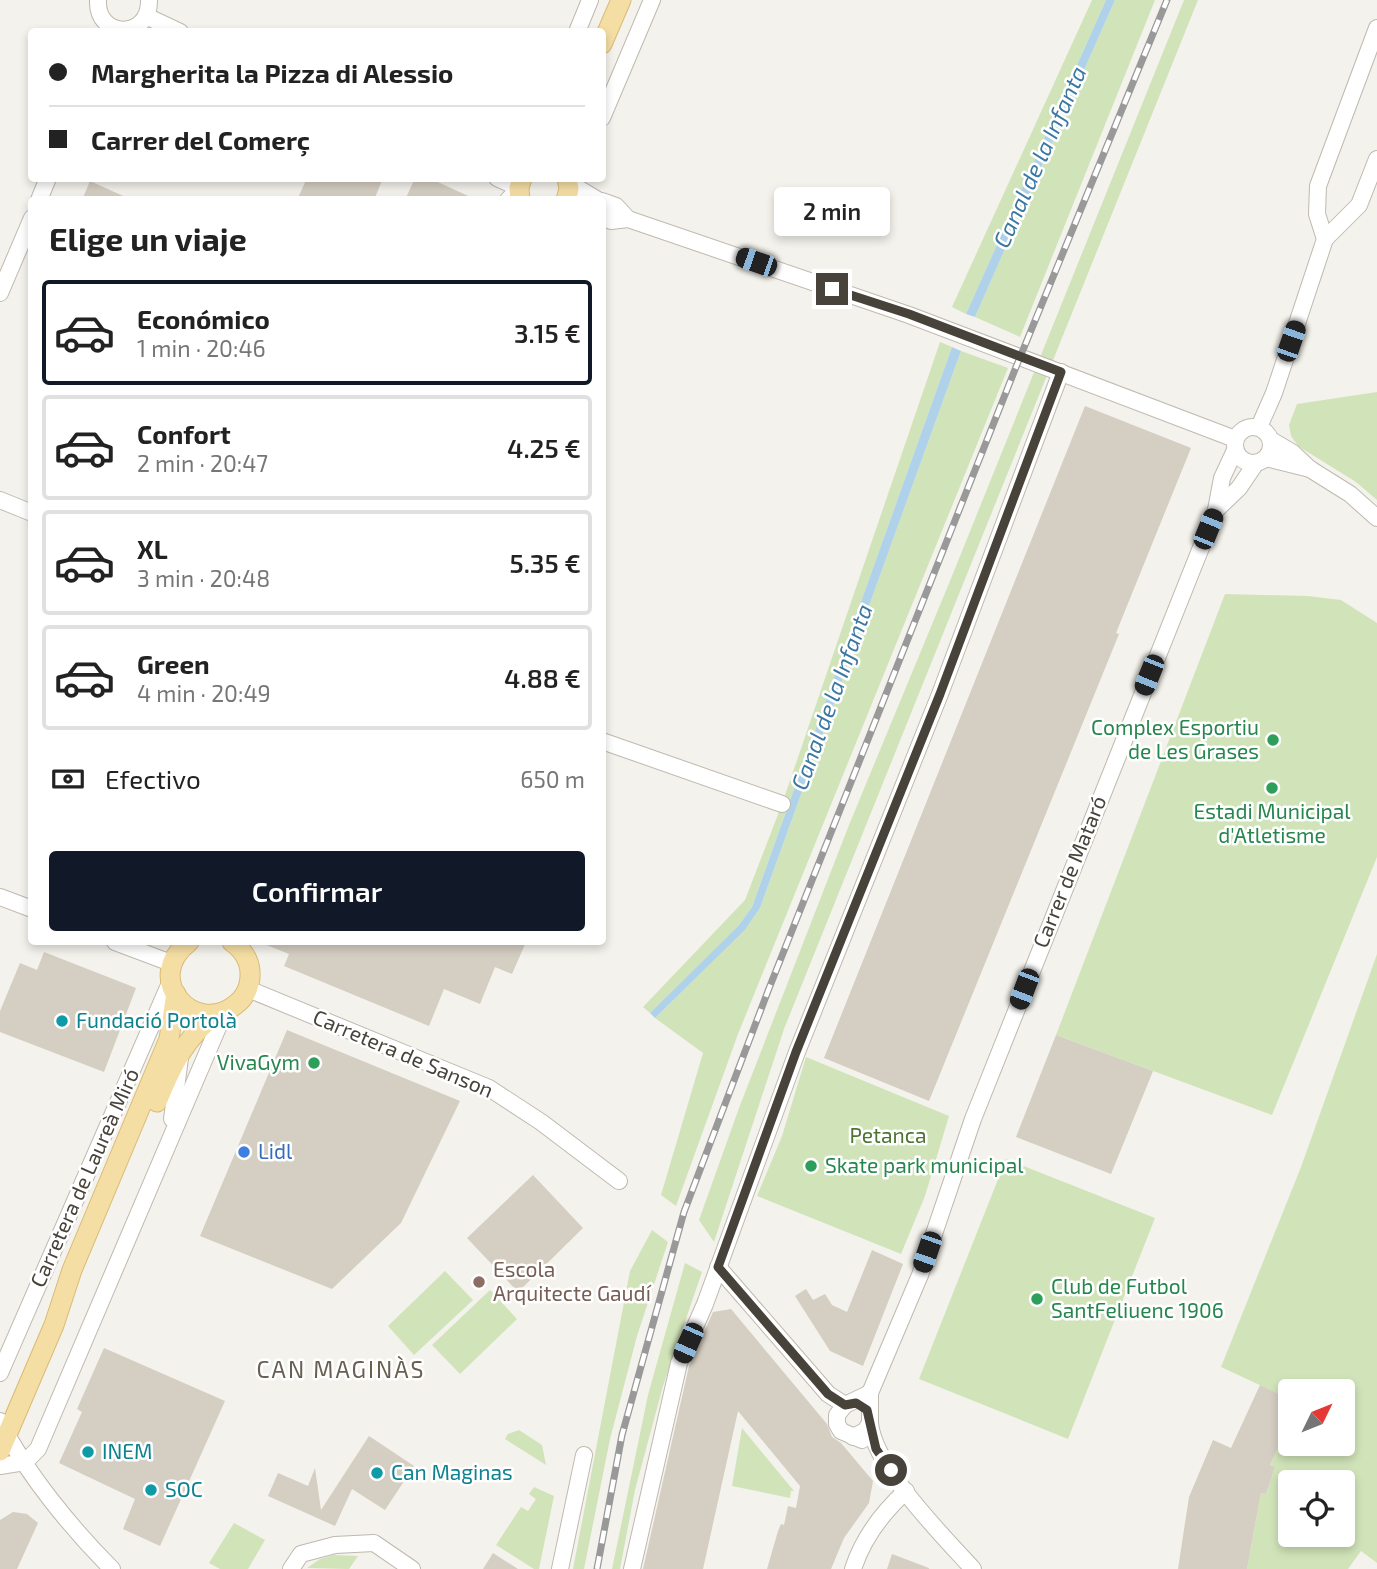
<!DOCTYPE html>
<html lang="es">
<meta charset="utf-8">
<style>
body{margin:0;font-family:"Exo 2",sans-serif;background:#f6f6f6;color:#222;height:100vh;display:flex;flex-direction:column;font-size:26px;white-space:nowrap}
*{box-sizing:border-box;margin:0}
p{font-size:23px;color:#767676}
.icon{flex:none;width:38px;height:38px;fill:none;stroke:currentColor;stroke-width:2;stroke-linecap:round;stroke-linejoin:round}
.map{position:relative;flex:1;overflow:hidden}
.drawer{position:absolute;left:28px;top:196px;width:578px;height:749px;display:flex;flex-direction:column;background:#fff;border-radius:7px;box-shadow:0 4px 10px #0003}
.drawer>*{flex:none}
.banner{position:absolute;left:28px;top:28px;width:578px;height:154px;border-radius:7px;box-shadow:0 4px 10px #0003;display:grid;align-content:center;height:154px;padding:0 21px;background:#fff}
.needle{width:46px;rotate:47deg}
.buttons{position:absolute;left:1278px;top:1379px;display:grid;gap:14px}
.buttons a{display:grid;place-items:center;width:77px;height:77px;border-radius:7px;background:#fff;box-shadow:0 4px 10px #0003;font-size:35px}
.end{position:absolute;width:32px;height:32px;margin:-16px;border:9px solid #48433a;background:#fff;box-shadow:0 0 0 4px #fff}
.from{border-radius:50%}
.bubble{position:absolute;height:49px;border-radius:7px;background:#fff;box-shadow:0 4px 10px #0003;font-size:23px;font-weight:600;line-height:49px;text-align:center}
.car{position:absolute;width:21px;height:42px;margin:-21px -10px;border-radius:9px;box-shadow:0 0 5px 2px #0007;background:linear-gradient(#222 24%,#8ab4d8 0 40%,#222 0 76%,#8ab4d8 0 86%,#222 0)}
.banner b{display:flex;align-items:center;gap:24px;height:66px;font-size:26px}
.banner b+b{border-top:2px solid #e0e0e0}
.banner i{width:18px;height:18px;background:#222}
ul{padding:0;list-style:none}
li{display:flex;align-items:center;gap:21px;height:105px;margin:0 14px 10px;padding:0 7px;border:4px solid #e0e0e0;border-radius:7px}
li div{flex:1}
li b{display:block;font-size:26px}
li em{font-style:normal;font-weight:600}
li.active{border-color:#111827}
li>.icon{width:63px;height:63px;stroke-width:1.5}
h2{padding:0 21px;font-size:32px;line-height:84px}
.pay{display:flex;align-items:center;gap:18px;height:77px;padding:0 21px;font-size:26px}
.pay p{margin-inline-start:auto}
.primary-button{display:flex;gap:14px;margin-top:auto;padding:14px 21px}
.primary-button a{flex:1;height:80px;border-radius:7px;background:#111827;color:#fff;font-size:28px;font-weight:600;line-height:80px;text-align:center}
.map>svg:first-child{display:block}
</style>
<div class="map">
<svg width="1377" height="1569" viewBox="0 0 1377 1569">
<rect width="100%" height="100%" fill="#f4f2ec"/>
<g fill="#d1e4b9" fill-rule="evenodd">
<path d="M1092,0h14l-140,314 -14,-7z"/>
<path d="M1115,0h40l-135,337 -45,-20z"/>
<path d="M1184,0h14l-414,1029 -70,213 -15,-22 40,-112 110,-283 103,-249z"/>
<path d="M940,342l12,5 -200,560 -13,18 -89,88 -7,-6 102,-107 37,-96z"/>
<path d="M961,351l47,17 -270,666 -62,172 -15,-11 42,-142 -48,-35 90,-88 15,-22z"/>
<path d="M1377,392v108l-21,-18 -58,-36 -7,-10 -2,-11 8,-21z"/>
<path d="M1225,594l83,2 33,4 36,23v234l-105,258 -216,-80z"/>
<path d="M1377,954v609l-16,-12 -13,18h-101l14,-76 5,1 9,-27 -5,-2 20,-43v22h52v-53h-52v8l-69,-32 80,-200zM1290,1482h52v53h-52z"/>
<path d="M806,1057l143,59 -24,80 -24,58 -144,-58 25,-60z"/>
<path d="M1006,1159l149,59 -87,221 -149,-60z"/>
<path d="M652,1230l16,12 -31,94 -27,103 -26,130h-11l57,-298z"/>
<path d="M685,1263l17,9 -39,114 -28,104 -15,79h-8l36,-174z"/>
<path d="M445,1271l28,29 -59,55 -26,-29z"/>
<path d="M490,1290l27,29 -57,55 -28,-29z"/>
<path d="M742,1428l52,63h-3l-1,7 -58,-12z"/>
<path d="M519,1430l23,15 4,20 -41,-26 3,-5z"/>
<path d="M534,1487l20,9 -15,73h-5l-38,-24 25,-38 7,4 8,-12 -7,-5z"/>
<path d="M234,1523l31,17 -17,29h-28l-11,-6z"/>
<path d="M334,1555l24,1 -9,13 -42,-1 13,-9z"/>
</g>
<g fill="#afd2ea">
<path d="M1106,0h9l-140,317 -9,-3z"/>
<path d="M952,347l9,4 -201,557 -15,22 -90,88 -5,-5 89,-88 13,-18z"/>
</g>
<g fill="#d5cec2">
<path d="M307,178h76l-9,22h-77z"/>
<path d="M415,178h14l48,22h-72z"/>
<path d="M90,181l42,19h-50z"/>
<path d="M1085,406l106,42 -75,185 3,1 -190,467 -105,-43z"/>
<path d="M259,942h267l-14,32 -17,-7 -15,37 -36,-15 -15,37 -145,-60 5,-12z"/>
<path d="M44,952l92,36 -32,84 -104,-40v-21l20,-48 17,7z"/>
<path d="M287,1030l173,71 -59,122 -69,66 -132,-53z"/>
<path d="M1056,1035l97,36 -42,103 -95,-37z"/>
<path d="M533,1175l50,53 -65,64 -51,-54z"/>
<path d="M872,1250l31,14 -40,102 -33,-15 -35,-55 11,-7 7,11 12,-6 7,11 15,7z"/>
<path d="M731,1309l96,115 5,13 9,6 32,38 -4,22 -25,35 -13,31h-64l11,-38 3,-7 3,1 4,-19 8,2 4,-22 -62,-75 -35,158h-60l46,-203 24,-54z"/>
<path d="M104,1348l121,53 -65,145 -37,-17 12,-30 -76,-36 23,-51 -5,-3z"/>
<path d="M1260,1385l30,14v23l-20,43 5,2 -9,27 -5,-1 -14,76h-69l11,-72 24,-57 18,8z"/>
<path d="M369,1436l45,30 -29,44 -33,-21 -17,37 -67,-30 10,-23 30,13 7,-18 6,42z"/>
<path d="M13,1512l14,2 11,9 -21,46h-17v-49z"/>
<path d="M493,1553l25,16h-35z"/>
<path d="M892,1554l37,14v1h-42z"/>
</g>
<g fill="none" stroke-linecap="round" stroke-linejoin="round">
<g stroke="#bfb9af" stroke-width="18">
<g id="minor">
<path d="M98,0c-2,39 52,40 51,0"/>
<path d="M146,16l34,16"/>
<path d="M577,32l13,-32"/>
<path d="M602,118l50,-118"/>
<path d="M497,178l22,10 -11,12"/>
<path d="M571,178l-3,4 30,18"/>
<path d="M39,200l9,-22"/>
<path d="M602,201l14,5 12,13"/>
<path d="M602,217l9,4 17,-2 281,96 326,124"/>
<path d="M1325,239l34,-34 18,-46"/>
<path d="M0,293l32,-75"/>
<circle cx="1253" cy="445" r="18"/>
<path d="M1259,427l15,-34 51,-154 -8,-25 1,-28 59,-158"/>
<path d="M1271,440l22,13 17,16 40,25 27,24"/>
<path d="M1266,458l44,11"/>
<path d="M0,500l32,13"/>
<path d="M1216,510l23,-22 17,-25"/>
<path d="M602,741l180,63"/>
<path d="M0,897l32,12"/>
<path d="M115,942l56,21"/>
<path d="M248,989l241,99 52,34 78,59"/>
<path d="M172,1119l8,-61"/>
<path d="M718,1267l110,127 17,11"/>
<path d="M0,1373l170,-390"/>
<path d="M0,1421c25,51 72,108 112,148"/>
<path d="M870,1423c4,44 73,113 103,146"/>
<path d="M853,1437l12,-6 5,-8v-30l50,-118 53,-156 243,-609 6,-32 13,-28"/>
<path d="M862,1440l-21,-9 -4,-7v-9l8,-10 25,-12"/>
<path d="M0,1466l25,-4 13,-13 181,-424 12,-16"/>
<path d="M291,1569l10,-15 34,-9 39,-2 38,26"/>
<path d="M560,1569l24,-114"/>
<path d="M632,1569l47,-206 26,-59 92,-252 143,-358 121,-322"/>
<path d="M853,1569c10,-31 29,-56 53,-78"/>
</g>
</g>
<g stroke="#d9bb75" stroke-width="21">
<g id="major">
<path d="M602,44l19,-44"/>
<path d="M520,200l-1,-12 3,-10"/>
<path d="M566,200l3,-11 -2,-11"/>
<path d="M189,942c-48,37 6,95 46,63 7,-5 12,-12 14,-21 4,-18 -3,-32 -17,-42"/>
<path d="M157,1102c14,-35 28,-64 58,-87"/>
<path d="M0,1451l54,-126 18,-55 97,-231 7,-45"/>
</g>
</g>
<use href="#minor" stroke="#fff" stroke-width="16"/>
<use href="#major" stroke="#f5dea4" stroke-width="19"/>
<g stroke="#999" stroke-width="7">
<path id="rail" d="M597,1569l25,-134 62,-223 84,-221 248,-624 151,-367"/>
</g>
<use href="#rail" stroke="#fff" stroke-width="4.5" stroke-dasharray="13" stroke-linecap="butt"/>
</g>
<g fill="none" stroke-linecap="round" stroke-linejoin="round">
<path stroke="#48433a" stroke-width="9" d="M832,289l77,25 152,58 -121,322 -144,358 -78,215 110,127 17,11 11,-2 11,7 9,39 15,21"/>
</g>
<g fill="#2e9e5b" stroke="#fff" stroke-width="2.5">
<circle cx="1273" cy="740" r="7"/>
<circle cx="1272" cy="788" r="7"/>
<circle cx="314" cy="1063" r="7"/>
<circle cx="811" cy="1166" r="7"/>
<circle cx="1037" cy="1299" r="7"/>
</g>
<g fill="#0f9aa8" stroke="#fff" stroke-width="2.5">
<circle cx="62" cy="1021" r="7"/>
<circle cx="88" cy="1452" r="7"/>
<circle cx="377" cy="1473" r="7"/>
<circle cx="151" cy="1490" r="7"/>
</g>
<circle fill="#3f7fe0" stroke="#fff" stroke-width="2.5" cx="244" cy="1152" r="7"/>
<circle fill="#8d6e63" stroke="#fff" stroke-width="2.5" cx="479" cy="1282" r="7"/>
<g text-anchor="middle" stroke-width="5" stroke-linejoin="round" paint-order="stroke">
<g font-size="21" fill="#27864d" stroke="#fff" text-anchor="end">
<text x="1259" y="735">Complex Esportiu<tspan x="1259" dy="24">de Les Grases</tspan></text>
<text x="1272" y="819" text-anchor="middle">Estadi Municipal<tspan x="1272" dy="24">d'Atletisme</tspan></text>
<text x="300" y="1070">VivaGym</text>
<text x="825" y="1173" text-anchor="start">Skate park municipal</text>
<text x="1051" y="1294" text-anchor="start">Club de Futbol<tspan x="1051" dy="24">SantFeliuenc 1906</tspan></text>
</g>
<g font-size="21" fill="#48433a" stroke="#fff">
<text transform="translate(1070 872) rotate(-68)" y="7">Carrer de Mataró</text>
<text transform="translate(403 1054) rotate(23)" y="7">Carretera de Sanson</text>
<text transform="translate(85 1178) rotate(-66)" y="7">Carretera de Laureà Miró</text>
</g>
<g font-size="21" fill="#0d838f" stroke="#fff" text-anchor="start">
<text x="76" y="1028">Fundació Portolà</text>
<text x="102" y="1459">INEM</text>
<text x="391" y="1480">Can Maginas</text>
<text x="165" y="1497">SOC</text>
</g>
<g font-size="21" fill="#4c7532" stroke="#fff">
<text x="888" y="1143">Petanca</text>
</g>
<g font-size="21" fill="#366cbe" stroke="#fff" text-anchor="start">
<text x="258" y="1159">Lidl</text>
</g>
<g font-size="21" fill="#785e54" stroke="#fff" text-anchor="start">
<text x="493" y="1277">Escola<tspan x="493" dy="24">Arquitecte Gaudí</tspan></text>
</g>
<g font-size="23" font-style="italic" fill="#3a78a3" stroke="#fff">
<text transform="translate(1040 157) rotate(-66)" y="8">Canal de la Infanta</text>
<text transform="translate(832 697) rotate(-70)" y="8">Canal de la Infanta</text>
</g>
<g font-size="23" letter-spacing="2" fill="#6a6052" stroke="#fff">
<text x="341" y="1378">CAN MAGINÀS</text>
</g>
</g>
</svg>
<div class="buttons">
<a><svg class="needle" viewBox="-14 -14 28 28"><path d="M0-13l5 13h-10z" fill="#e53935"/><path d="M0 13l5-13h-10z" fill="#767676"/></svg></a>
<a><svg class="icon" aria-label="locate" viewBox="0 0 24 24"><circle cx="12" cy="12" r="6"/><path d="M12 2v4M12 18v4M2 12h4M18 12h4"/></svg></a>
</div>
<i class="end from" style="left:891px;top:1470px"></i>
<i class="end" style="left:832px;top:289px"></i>
<div class="bubble" style="left:774px;top:187px;width:116px">2 min</div>
<i class="car" style="left:756px;top:262px;rotate:289deg"></i>
<i class="car" style="left:1291px;top:341px;rotate:19deg"></i>
<i class="car" style="left:1208px;top:529px;rotate:22deg"></i>
<i class="car" style="left:1149px;top:675px;rotate:202deg"></i>
<i class="car" style="left:1024px;top:989px;rotate:201deg"></i>
<i class="car" style="left:927px;top:1252px;rotate:199deg"></i>
<i class="car" style="left:688px;top:1343px;rotate:204deg"></i>
<div class="banner">
<b><i class="from"></i>Margherita la Pizza di Alessio</b>
<b><i></i>Carrer del Comerç</b>
</div>
<section class="drawer">
<h2>Elige un viaje</h2>
<ul>
<li class="active"><svg class="icon" aria-label="car" viewBox="0 0 24 24"><path d="M5 17H2v-5l4-1 3-4h7l3 4 3 1v5h-3M9 17h6M6 11h13"/><circle cx="7" cy="17" r="2"/><circle cx="17" cy="17" r="2"/></svg><div><b>Económico</b><p>1 min · 20:46</p></div><em>3.15 €</em></li>
<li><svg class="icon" aria-label="car" viewBox="0 0 24 24"><path d="M5 17H2v-5l4-1 3-4h7l3 4 3 1v5h-3M9 17h6M6 11h13"/><circle cx="7" cy="17" r="2"/><circle cx="17" cy="17" r="2"/></svg><div><b>Confort</b><p>2 min · 20:47</p></div><em>4.25 €</em></li>
<li><svg class="icon" aria-label="car" viewBox="0 0 24 24"><path d="M5 17H2v-5l4-1 3-4h7l3 4 3 1v5h-3M9 17h6M6 11h13"/><circle cx="7" cy="17" r="2"/><circle cx="17" cy="17" r="2"/></svg><div><b>XL</b><p>3 min · 20:48</p></div><em>5.35 €</em></li>
<li><svg class="icon" aria-label="car" viewBox="0 0 24 24"><path d="M5 17H2v-5l4-1 3-4h7l3 4 3 1v5h-3M9 17h6M6 11h13"/><circle cx="7" cy="17" r="2"/><circle cx="17" cy="17" r="2"/></svg><div><b>Green</b><p>4 min · 20:49</p></div><em>4.88 €</em></li>
</ul>
<div class="pay"><svg class="icon" aria-label="cash" viewBox="0 0 24 24"><path d="M3 7h18v10H3z"/><circle cx="12" cy="12" r="2"/></svg>Efectivo<p>650 m</p></div>
<div class="primary-button"><a>Confirmar</a></div>
</section>
</div>
